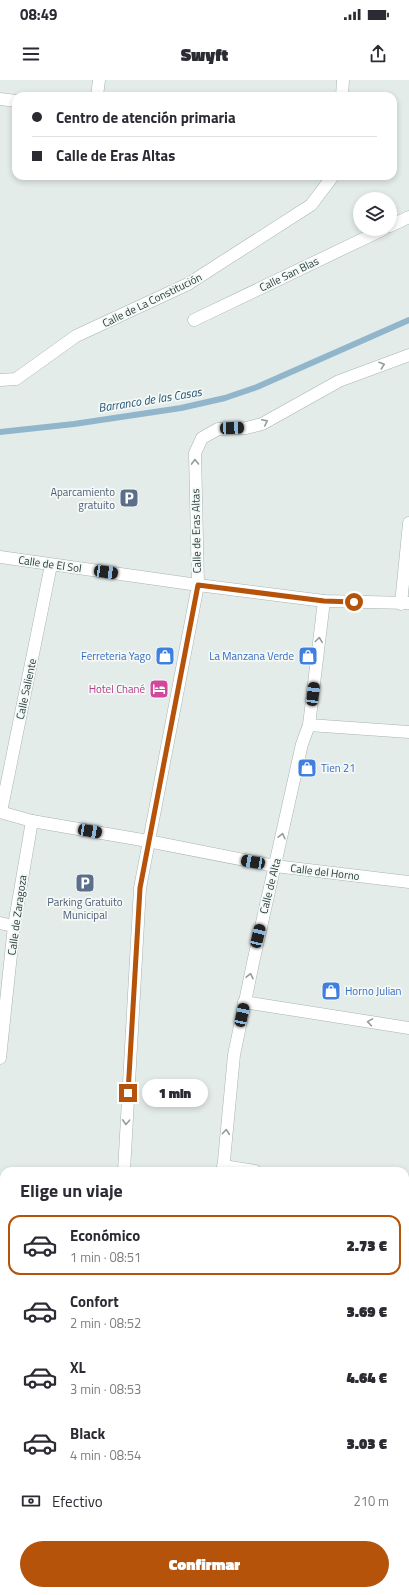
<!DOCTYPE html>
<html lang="es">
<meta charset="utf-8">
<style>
body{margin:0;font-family:"Titillium Web",sans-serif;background:#f7f7f7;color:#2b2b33;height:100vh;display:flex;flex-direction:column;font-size:15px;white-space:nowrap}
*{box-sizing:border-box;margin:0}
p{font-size:13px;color:#7c7c81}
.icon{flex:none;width:22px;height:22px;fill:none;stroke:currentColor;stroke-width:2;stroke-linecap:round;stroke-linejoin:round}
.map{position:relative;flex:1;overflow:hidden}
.details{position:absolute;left:0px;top:1087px;width:409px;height:428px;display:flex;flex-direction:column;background:#fff;border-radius:12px 12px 0 0;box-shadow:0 2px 6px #0003}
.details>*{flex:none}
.hud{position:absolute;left:12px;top:12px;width:385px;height:88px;border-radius:12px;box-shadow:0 2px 6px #0003;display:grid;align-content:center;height:88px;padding:0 20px;background:#fff}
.buttons{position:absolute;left:353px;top:112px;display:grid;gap:8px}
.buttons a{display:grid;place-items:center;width:44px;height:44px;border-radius:50%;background:#fff;box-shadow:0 2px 6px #0003;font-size:20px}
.end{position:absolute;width:18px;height:18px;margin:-9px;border:5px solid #b45309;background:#fff;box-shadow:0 0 0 2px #fff}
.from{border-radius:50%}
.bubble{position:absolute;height:28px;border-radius:14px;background:#fff;box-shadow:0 2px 6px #0003;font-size:13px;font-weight:800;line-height:28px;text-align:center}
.car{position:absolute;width:12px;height:24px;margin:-12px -6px;border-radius:5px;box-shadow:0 0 3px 1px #0007;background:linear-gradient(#222 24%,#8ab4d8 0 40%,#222 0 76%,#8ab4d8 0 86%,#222 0)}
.hud b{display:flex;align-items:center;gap:14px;height:38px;font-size:15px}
.hud b+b{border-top:1px solid #e1e1e2}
.hud i{width:10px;height:10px;background:#2b2b33}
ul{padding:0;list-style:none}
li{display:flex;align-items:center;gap:12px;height:60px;margin:0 8px 6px;padding:0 12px;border:2px solid transparent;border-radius:12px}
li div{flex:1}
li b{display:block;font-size:15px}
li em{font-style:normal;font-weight:800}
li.current{border-color:#b45309}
li>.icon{width:36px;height:36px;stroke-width:1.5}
h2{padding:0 20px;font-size:18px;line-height:48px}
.pay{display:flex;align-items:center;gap:10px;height:44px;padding:0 20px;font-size:15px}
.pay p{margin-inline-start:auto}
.button{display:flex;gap:8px;margin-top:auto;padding:8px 20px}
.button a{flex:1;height:46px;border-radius:24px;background:#b45309;color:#fff;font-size:16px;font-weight:800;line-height:46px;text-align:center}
.status{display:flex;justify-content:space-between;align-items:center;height:28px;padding:0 20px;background:#fff;direction:ltr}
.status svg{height:11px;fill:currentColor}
header{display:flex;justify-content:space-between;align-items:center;height:52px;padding:0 20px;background:#fff;font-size:18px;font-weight:800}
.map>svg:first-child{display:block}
</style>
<div class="status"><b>08:49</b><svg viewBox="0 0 49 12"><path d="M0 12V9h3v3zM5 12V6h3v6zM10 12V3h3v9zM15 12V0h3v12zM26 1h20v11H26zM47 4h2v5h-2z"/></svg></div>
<header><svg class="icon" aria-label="menu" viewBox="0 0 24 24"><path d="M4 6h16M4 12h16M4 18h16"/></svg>Swyft<svg class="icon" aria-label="share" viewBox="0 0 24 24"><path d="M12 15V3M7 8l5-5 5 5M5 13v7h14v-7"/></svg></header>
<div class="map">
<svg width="409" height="1515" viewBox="0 0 409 1515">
<rect width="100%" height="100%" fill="#e4ecea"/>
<path fill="#bfdbcc" d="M99,1511h40l2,4h-42z"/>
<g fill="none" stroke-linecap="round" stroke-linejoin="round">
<path stroke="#91b6cb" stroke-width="6" d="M0,352l74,-8 107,-16 44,-10 32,-11 152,-67"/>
<g stroke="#a7b4b2" stroke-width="13">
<g id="street">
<path d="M97,16l2,-16"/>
<path d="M342,16l1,-16"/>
<path d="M0,19l16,2"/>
<path d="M390,146l19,-9"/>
<path d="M194,240l190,-91"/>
<path d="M0,300l16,-1 60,-43 112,-52 123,-79 22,-29"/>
<path d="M0,477l198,28 126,16 85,2"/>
<path d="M401,524l8,-81"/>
<path d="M309,645l100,7"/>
<path d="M0,732l32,9 116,20 127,25 134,16"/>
<path d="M1,732l50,-247"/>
<path d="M0,843l14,3"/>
<path d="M244,922l165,26"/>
<path d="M0,978l14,-132 18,-105"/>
<path d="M223,1086l32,5"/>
<path d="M124,1091l16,-283 58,-303 -3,-132 7,-15 16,-9 28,-1 16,-4 77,-43 70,-26"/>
<path d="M223,1091l11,-116 19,-92 49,-219 7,-19 15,-124"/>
<path d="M405,1113l4,1"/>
<path d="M0,1174l4,3"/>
<path d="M405,1262l4,1"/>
<path d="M405,1381l4,1"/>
<path d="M0,1394l4,18"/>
<path d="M0,1510l4,-3"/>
<path d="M234,1511l1,4"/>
</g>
</g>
<use href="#street" stroke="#fff" stroke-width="12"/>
</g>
<defs><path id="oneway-chevron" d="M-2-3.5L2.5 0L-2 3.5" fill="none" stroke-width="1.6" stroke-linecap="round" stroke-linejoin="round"/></defs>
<g stroke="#929e9c">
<use href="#oneway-chevron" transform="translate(382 285) rotate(-19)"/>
<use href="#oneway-chevron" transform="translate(265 342) rotate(-26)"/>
<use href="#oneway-chevron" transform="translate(195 382) rotate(-91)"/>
<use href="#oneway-chevron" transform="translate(319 560) rotate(-83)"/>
<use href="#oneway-chevron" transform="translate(282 756) rotate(-77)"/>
<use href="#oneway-chevron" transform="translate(250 896) rotate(-78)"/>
<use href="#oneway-chevron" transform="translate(370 942) rotate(-171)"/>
<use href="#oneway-chevron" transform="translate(126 1042) rotate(93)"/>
<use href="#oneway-chevron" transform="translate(226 1052) rotate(-85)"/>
</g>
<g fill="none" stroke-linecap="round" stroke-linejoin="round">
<path stroke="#b45309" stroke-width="5" d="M128,1013l12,-205 58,-303 126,16 30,1"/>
</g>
<defs>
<g id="parking-square" transform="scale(1)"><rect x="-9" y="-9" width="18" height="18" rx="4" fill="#5c6f8a" stroke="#f4f9f7"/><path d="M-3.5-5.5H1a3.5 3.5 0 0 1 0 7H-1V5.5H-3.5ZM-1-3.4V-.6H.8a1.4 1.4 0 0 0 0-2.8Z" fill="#fff"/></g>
<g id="shop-square" transform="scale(1)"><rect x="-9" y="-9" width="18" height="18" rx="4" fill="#3f7fe0" stroke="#f4f9f7"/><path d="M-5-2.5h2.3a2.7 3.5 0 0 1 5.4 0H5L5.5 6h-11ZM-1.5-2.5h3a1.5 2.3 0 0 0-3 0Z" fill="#fff"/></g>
<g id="hotel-square" transform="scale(1)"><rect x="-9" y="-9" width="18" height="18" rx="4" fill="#d1479c" stroke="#f4f9f7"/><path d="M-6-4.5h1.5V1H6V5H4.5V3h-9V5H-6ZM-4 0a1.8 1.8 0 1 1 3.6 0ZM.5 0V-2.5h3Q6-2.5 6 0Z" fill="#fff"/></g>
</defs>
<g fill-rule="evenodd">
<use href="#parking-square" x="129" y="418"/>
<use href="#shop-square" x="165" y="576"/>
<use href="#shop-square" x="308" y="576"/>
<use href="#hotel-square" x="159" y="609"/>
<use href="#shop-square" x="307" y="688"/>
<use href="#parking-square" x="85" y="803"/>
<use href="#shop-square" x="331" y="911"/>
</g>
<g text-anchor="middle" stroke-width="3.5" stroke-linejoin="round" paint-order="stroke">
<g font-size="11" fill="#253c3a" stroke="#f4f9f7">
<text transform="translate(289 194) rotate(-26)" y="4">Calle San Blas</text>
<text transform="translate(152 220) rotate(-26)" y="4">Calle de La Constitución</text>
<text transform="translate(196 451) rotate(-91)" y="4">Calle de Eras Altas</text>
<text transform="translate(50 484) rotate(8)" y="4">Calle de El Sol</text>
<text transform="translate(26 609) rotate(-78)" y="4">Calle Saliente</text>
<text transform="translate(325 792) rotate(7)" y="4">Calle del Horno</text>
<text transform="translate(270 806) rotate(-76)" y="4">Calle de Alta</text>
<text transform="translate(17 835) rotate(-82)" y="4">Calle de Zaragoza</text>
</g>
<g font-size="11" fill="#4e5e75" stroke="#f4f9f7" text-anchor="end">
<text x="115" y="416">Aparcamiento<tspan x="115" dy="13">gratuito</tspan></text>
<text x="85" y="826" text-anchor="middle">Parking Gratuito<tspan x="85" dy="13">Municipal</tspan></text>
</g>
<g font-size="11" fill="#366cbe" stroke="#f4f9f7" text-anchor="end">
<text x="151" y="580">Ferreteria Yago</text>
<text x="294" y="580">La Manzana Verde</text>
<text x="321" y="692" text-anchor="start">Tien 21</text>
<text x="345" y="915" text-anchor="start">Horno Julian</text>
</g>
<g font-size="11" fill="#b23c85" stroke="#f4f9f7" text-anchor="end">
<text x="145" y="613">Hotel Chané</text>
</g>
<g font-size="12" font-style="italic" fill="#255472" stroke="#f4f9f7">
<text transform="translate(150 320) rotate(-9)" y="4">Barranco de las Casas</text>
</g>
</g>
</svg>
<div class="buttons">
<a><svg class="icon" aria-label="layers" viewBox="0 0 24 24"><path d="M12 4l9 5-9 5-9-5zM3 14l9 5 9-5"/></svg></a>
</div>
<i class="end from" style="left:354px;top:522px"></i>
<i class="end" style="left:128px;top:1013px"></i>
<div class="bubble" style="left:142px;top:999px;width:66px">1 min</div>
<i class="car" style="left:232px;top:348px;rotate:88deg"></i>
<i class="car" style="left:106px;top:492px;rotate:98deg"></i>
<i class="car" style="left:313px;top:614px;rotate:7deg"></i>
<i class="car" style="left:90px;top:751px;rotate:100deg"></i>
<i class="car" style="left:253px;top:782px;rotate:280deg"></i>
<i class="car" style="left:258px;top:856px;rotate:13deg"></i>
<i class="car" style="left:242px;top:935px;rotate:12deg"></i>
<div class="hud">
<b><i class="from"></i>Centro de atención primaria</b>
<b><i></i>Calle de Eras Altas</b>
</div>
<section class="details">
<h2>Elige un viaje</h2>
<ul>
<li class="current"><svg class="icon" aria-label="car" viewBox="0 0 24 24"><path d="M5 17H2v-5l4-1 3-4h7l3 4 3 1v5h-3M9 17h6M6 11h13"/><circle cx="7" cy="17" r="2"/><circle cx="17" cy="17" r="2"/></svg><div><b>Económico</b><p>1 min · 08:51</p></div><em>2.73 €</em></li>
<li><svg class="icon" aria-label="car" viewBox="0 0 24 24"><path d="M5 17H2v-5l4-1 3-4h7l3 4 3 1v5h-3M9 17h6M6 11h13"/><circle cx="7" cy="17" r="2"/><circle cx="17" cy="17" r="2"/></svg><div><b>Confort</b><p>2 min · 08:52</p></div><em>3.69 €</em></li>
<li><svg class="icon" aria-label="car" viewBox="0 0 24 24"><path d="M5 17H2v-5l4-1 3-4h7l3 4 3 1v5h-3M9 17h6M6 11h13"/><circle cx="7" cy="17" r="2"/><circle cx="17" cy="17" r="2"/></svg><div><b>XL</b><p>3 min · 08:53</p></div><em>4.64 €</em></li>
<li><svg class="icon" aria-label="car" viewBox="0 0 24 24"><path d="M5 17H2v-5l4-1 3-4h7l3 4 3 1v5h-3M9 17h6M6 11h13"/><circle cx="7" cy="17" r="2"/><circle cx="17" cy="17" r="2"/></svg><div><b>Black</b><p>4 min · 08:54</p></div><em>3.03 €</em></li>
</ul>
<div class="pay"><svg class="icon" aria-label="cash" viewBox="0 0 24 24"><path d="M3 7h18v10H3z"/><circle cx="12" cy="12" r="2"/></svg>Efectivo<p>210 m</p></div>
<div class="button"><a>Confirmar</a></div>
</section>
</div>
